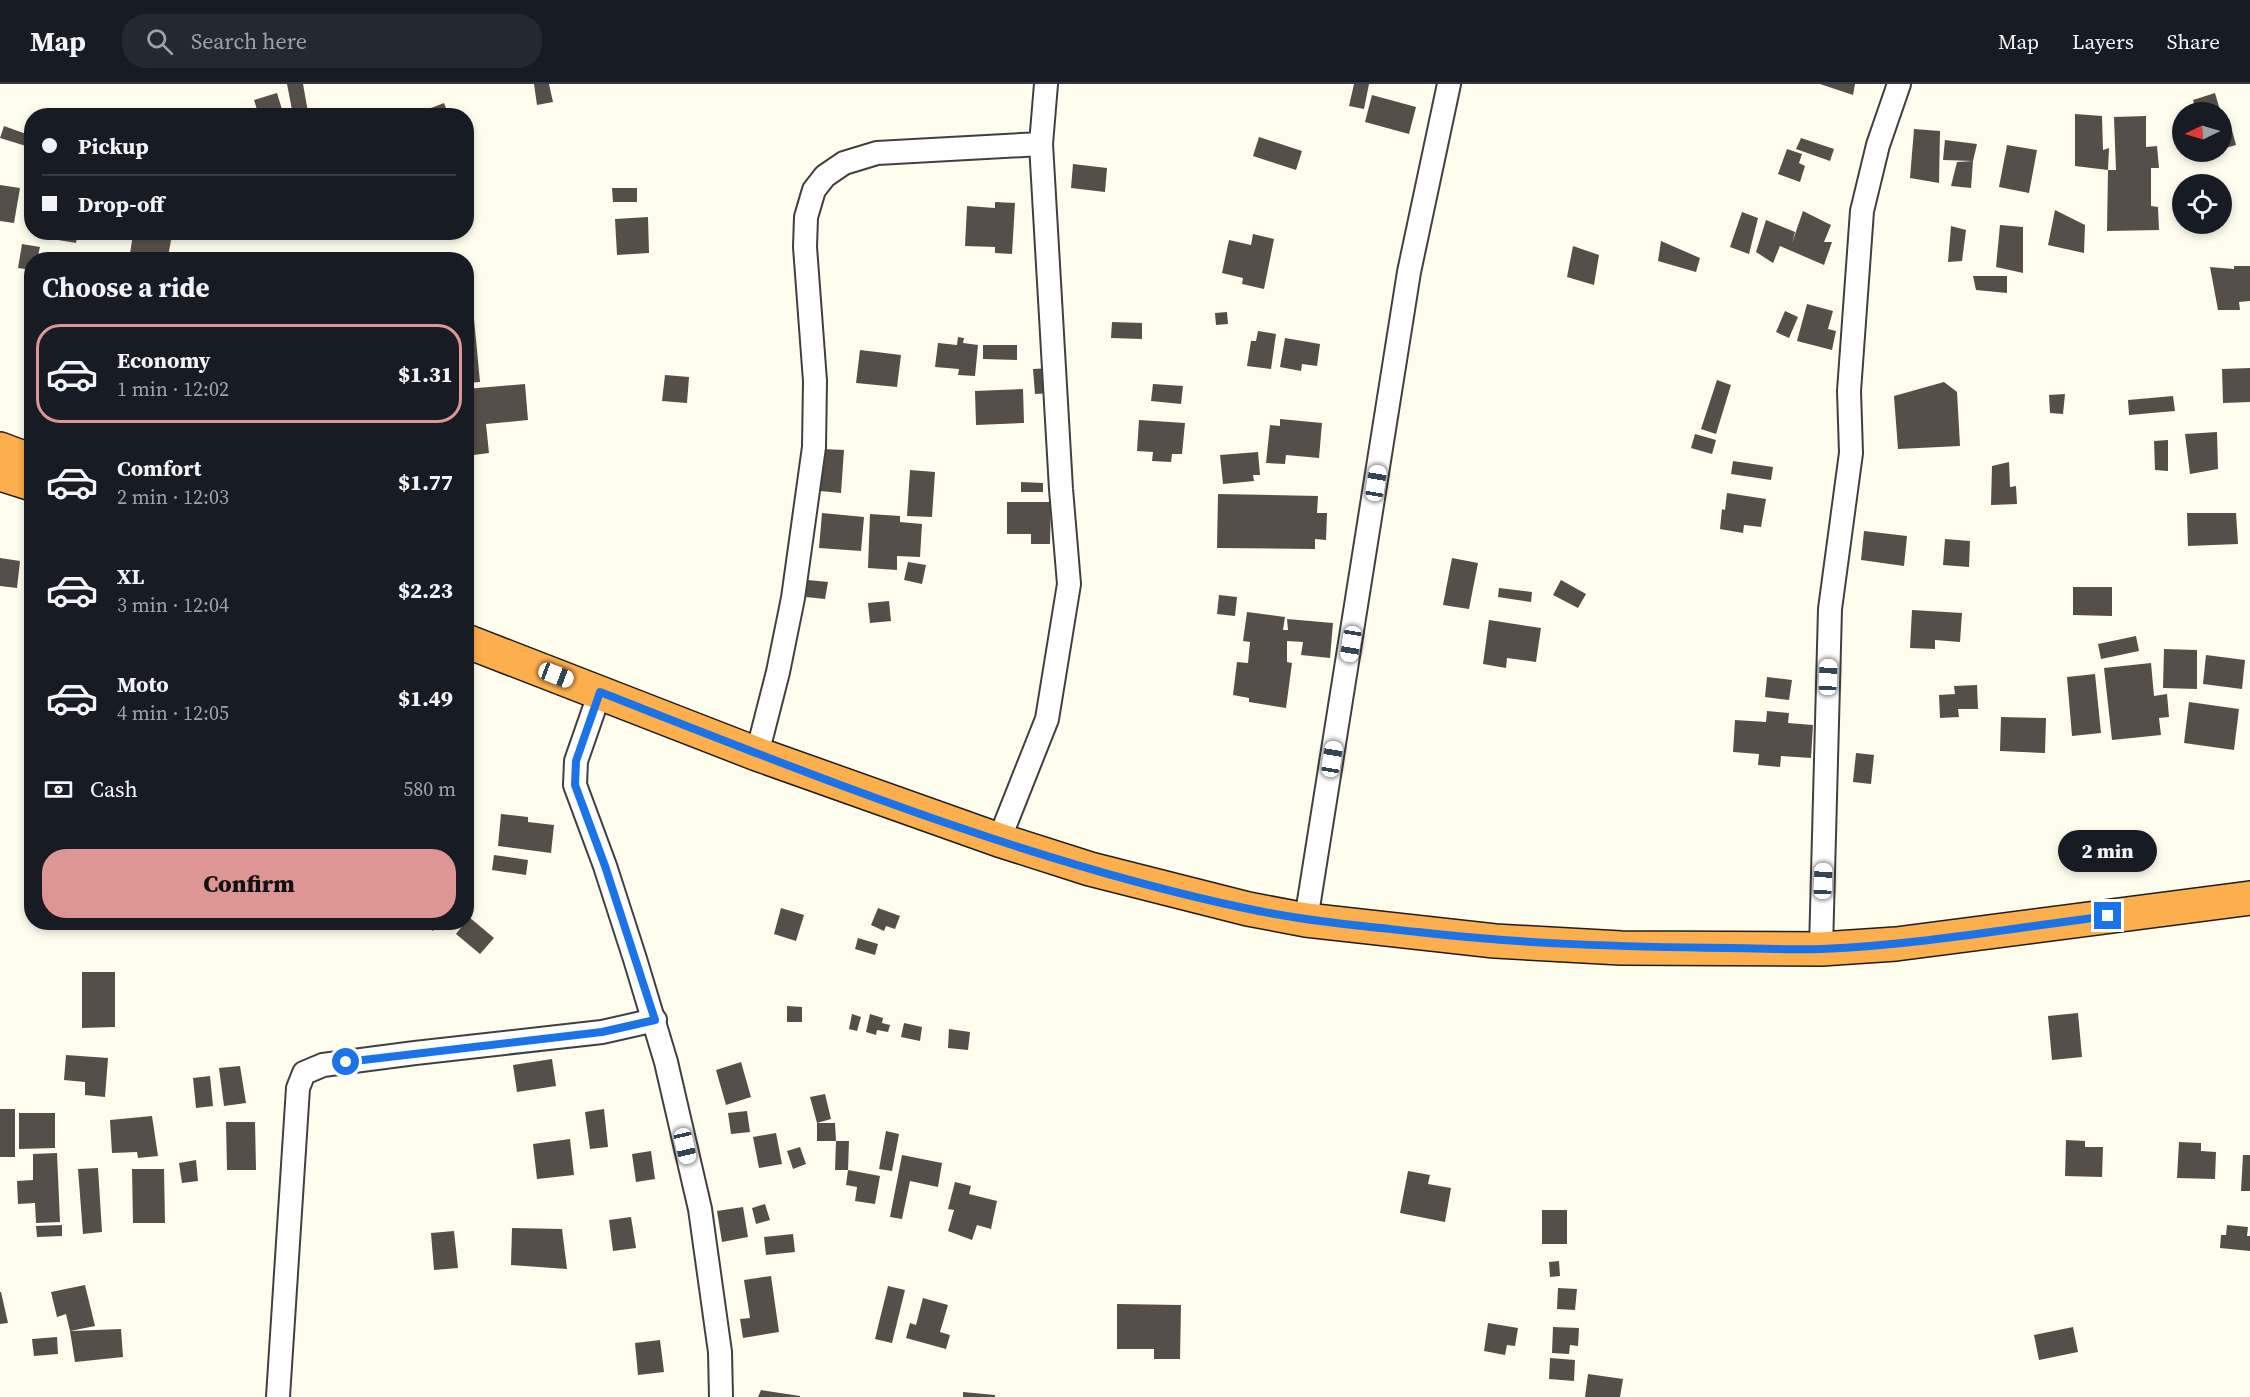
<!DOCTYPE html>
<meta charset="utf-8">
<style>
body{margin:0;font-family:"Source Serif 4",serif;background:#242831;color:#f1f3f6;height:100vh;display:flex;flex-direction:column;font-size:22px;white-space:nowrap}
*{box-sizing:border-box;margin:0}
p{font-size:20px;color:#9ea1a6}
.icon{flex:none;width:33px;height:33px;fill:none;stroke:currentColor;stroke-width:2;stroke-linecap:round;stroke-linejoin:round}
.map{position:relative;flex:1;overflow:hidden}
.drawer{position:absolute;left:24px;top:168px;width:450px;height:678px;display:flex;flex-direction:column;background:#171b24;border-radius:24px;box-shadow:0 3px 9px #0003}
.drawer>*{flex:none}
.hud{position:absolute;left:24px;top:24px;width:450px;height:132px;border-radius:24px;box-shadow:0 3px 9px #0003;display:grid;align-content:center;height:132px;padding:0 18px;background:#171b24}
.needle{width:39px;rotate:265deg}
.buttons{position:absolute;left:2172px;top:18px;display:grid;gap:12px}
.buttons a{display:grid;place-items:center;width:60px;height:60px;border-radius:50%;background:#171b24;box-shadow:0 3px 9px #0003;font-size:30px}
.end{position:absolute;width:27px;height:27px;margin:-14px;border:8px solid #1a73e8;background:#fff;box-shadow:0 0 0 3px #fff}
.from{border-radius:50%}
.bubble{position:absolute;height:42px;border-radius:21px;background:#171b24;box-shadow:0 3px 9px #0003;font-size:20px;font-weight:800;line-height:42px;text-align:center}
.car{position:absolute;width:18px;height:36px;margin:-18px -9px;border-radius:8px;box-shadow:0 0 4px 2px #0007;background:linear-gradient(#fff 24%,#345 0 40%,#fff 0 76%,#345 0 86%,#fff 0)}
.hud b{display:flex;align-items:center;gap:21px;height:57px;font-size:22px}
.hud b+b{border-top:2px solid #363941}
.hud i{width:15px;height:15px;background:#f1f3f6}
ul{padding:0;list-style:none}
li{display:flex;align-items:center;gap:18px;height:99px;margin:0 12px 9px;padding:0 6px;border:3px solid transparent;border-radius:24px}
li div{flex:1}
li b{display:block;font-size:22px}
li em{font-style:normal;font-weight:800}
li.on{border-color:#dd9694}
li>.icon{width:54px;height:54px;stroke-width:1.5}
h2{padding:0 18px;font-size:27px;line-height:72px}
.pay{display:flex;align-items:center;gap:15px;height:66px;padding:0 18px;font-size:22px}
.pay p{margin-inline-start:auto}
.action{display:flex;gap:12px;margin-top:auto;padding:12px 18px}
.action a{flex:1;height:69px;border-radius:24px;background:#dd9694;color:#111;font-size:24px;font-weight:800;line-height:69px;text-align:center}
header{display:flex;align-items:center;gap:36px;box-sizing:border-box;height:84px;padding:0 30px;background:#171b24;border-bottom:2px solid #363941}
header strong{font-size:28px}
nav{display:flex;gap:33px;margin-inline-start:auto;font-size:21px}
.search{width:420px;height:54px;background:#242831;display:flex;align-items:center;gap:15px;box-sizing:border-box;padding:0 21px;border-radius:24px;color:#9ea1a6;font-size:22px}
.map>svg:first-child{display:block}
</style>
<header>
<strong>Map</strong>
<div class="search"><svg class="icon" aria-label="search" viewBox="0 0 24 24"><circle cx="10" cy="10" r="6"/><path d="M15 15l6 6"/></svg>Search here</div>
<nav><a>Map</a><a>Layers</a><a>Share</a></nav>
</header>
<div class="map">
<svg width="2250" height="1313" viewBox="0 0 2250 1313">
<rect width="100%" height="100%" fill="#fffded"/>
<g fill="#564f49">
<path d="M287,0h16l5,28 -15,3z"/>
<path d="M534,0h15l4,18 -16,3z"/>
<path d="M1354,0h15l-5,25 -15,-3z"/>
<path d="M1820,0h35l-2,11z"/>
<path d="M277,9l7,23h-25l-5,-16z"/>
<path d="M2215,9l5,17 -9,2h-15l-3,-12z"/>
<path d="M1372,11l44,12 -7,27 -44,-12z"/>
<path d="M444,19l5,13h-36v-1z"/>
<path d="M2075,30l27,2 1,34 6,-2 -1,22 -33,-4z"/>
<path d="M2146,32v31l11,-1 2,22h-8v38l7,1 1,23 -52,1 1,-61h8l-2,-53z"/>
<path d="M2229,35l7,26 -14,4v-28z"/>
<path d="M4,42l25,9 -3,11 -26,-8z"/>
<path d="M1914,45l26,2 -1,52 -29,-5z"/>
<path d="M1259,53l43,14 -6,19 -43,-14z"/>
<path d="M1801,54l33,11 -4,12 -34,-12z"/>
<path d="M1945,56l32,4 -4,17 -30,-1z"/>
<path d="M2007,61l30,5 -8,43 -30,-6z"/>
<path d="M1787,65l15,5 -3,9 6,3 -5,16 -22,-8z"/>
<path d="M2200,68h18l2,4 -18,5z"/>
<path d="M1973,77l-2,27 -20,-2 6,-24z"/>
<path d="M1073,80l34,4 -2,24 -34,-4z"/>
<path d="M0,101l20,3 -6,35 -14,-2z"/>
<path d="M612,104h25v14h-24z"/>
<path d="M995,118l20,1 -3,51 -17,-1v-6l-30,-1 2,-40 28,2z"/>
<path d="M2055,126l30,15 -1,28 -36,-8z"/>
<path d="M1803,127l28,14 -7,17h8l-8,23 -44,-19 -7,17 -17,-11 10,-32 29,12 -3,11z"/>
<path d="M1742,128l16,6 -9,36 -19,-7z"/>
<path d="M648,133l1,36 -32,2 -2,-36z"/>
<path d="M2000,141l23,2v46l-27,-6z"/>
<path d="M1951,142l15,4 -4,31 -14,1z"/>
<path d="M42,148h36l-2,11 -35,-6z"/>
<path d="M406,148h24l1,2 -23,6z"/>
<path d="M133,150l38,6 -3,17 9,3h-48z"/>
<path d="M1253,150l21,5 -10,50 -22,-5 1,-6 -21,-5 7,-33 22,5z"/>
<path d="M1661,157l39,17 -4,14 -38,-11z"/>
<path d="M22,160l18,3 -3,13h-5v10l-14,-2z"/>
<path d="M1573,162l26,9 -5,30 -27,-8z"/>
<path d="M2234,182h16v35l-11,1 1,8h-22l-8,-43 24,2z"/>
<path d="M1973,192h34v17l-31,-3z"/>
<path d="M1807,220l26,7 -5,18 8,2 -4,19 -35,-9z"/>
<path d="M1785,227l13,6 -9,21 -13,-6z"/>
<path d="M1227,228l1,12 -12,1 -1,-12z"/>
<path d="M466,235h8l6,63 -14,1z"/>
<path d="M1112,238l30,1v16l-31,-1z"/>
<path d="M1258,247l18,3 -5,35 -24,-3 4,-25h5z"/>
<path d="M958,253l6,1 -1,5 15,2 -3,31 -17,-1 1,-6 -24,-2 3,-24 19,2z"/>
<path d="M1285,254l35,6 -3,22 -15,-2 -1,7 -21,-4z"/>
<path d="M983,261h34v15l-34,-1z"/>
<path d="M860,266l41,5 -4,32 -41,-4z"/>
<path d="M1051,284l1,25 -17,1 -2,-25z"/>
<path d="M2250,284v34l-27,1 -1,-34z"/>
<path d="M665,291l24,2 -2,26 -25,-2z"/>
<path d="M1717,296l14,5 -15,49 -15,-5z"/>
<path d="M1944,298l13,10 3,54 -62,3 -4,-53z"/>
<path d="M525,300l3,36 -42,4 3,29 -23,3v-67z"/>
<path d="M1153,300l30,2 -2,18 -30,-3z"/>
<path d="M1023,305l1,34 -48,2 -1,-34z"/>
<path d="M2065,310l-2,20 -13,-1 -1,-18z"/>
<path d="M2173,312l2,15 -46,4 -1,-15z"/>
<path d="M1280,335l42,4 -3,35 -33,-3 -1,9 -19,-1 4,-38 10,1z"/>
<path d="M1139,336l46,3 -3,31h-10l-1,8 -19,-1 1,-9 -16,-1z"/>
<path d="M2217,348l1,37 -28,5 -5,-40z"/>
<path d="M1695,350l21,6 -4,14 -21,-6z"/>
<path d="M2168,356v31l-13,-1 -1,-29z"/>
<path d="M823,365l21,1 -3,43 -21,-2z"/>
<path d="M1258,368l2,23h-7l1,6 -31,3 -3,-29z"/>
<path d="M1733,377l40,6 -2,13 -40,-6z"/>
<path d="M2009,378l1,25 6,-1 1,18 -26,1 1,-39z"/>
<path d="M910,386l25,2 -3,45 -25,-1z"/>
<path d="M1021,398l22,1v9h-22z"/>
<path d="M1727,409l39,6 -5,28 -17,-2 -1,8 -23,-4 2,-20 3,1z"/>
<path d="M1218,410l100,2 -1,17h10l-1,27 -11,-1v10l-98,-1z"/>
<path d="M1007,418h44l-1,42h-19v-10h-24z"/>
<path d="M822,429l42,4 -3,34 -42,-3z"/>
<path d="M2187,429h49l2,31 -50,2z"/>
<path d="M870,430l30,2v6l22,2 -2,33 -23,-1v14l-29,-2z"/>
<path d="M1864,447l43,5 -3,30 -43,-6z"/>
<path d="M1945,455l25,2 -1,26 -26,-2z"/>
<path d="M0,474l20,3 -3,27 -17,-2z"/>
<path d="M1452,474l26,5 -9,46 -26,-4z"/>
<path d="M908,478l18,3 -4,19 -18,-4z"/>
<path d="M808,496l20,2 -3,17 -19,-2z"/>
<path d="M1561,496l25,14 -8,14 -25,-13z"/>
<path d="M2073,503h39v29l-39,-1z"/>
<path d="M1499,504l33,4 -1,10 -33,-5z"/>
<path d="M1219,511l18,2 -2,19 -18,-2z"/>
<path d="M889,517l2,20 -21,2 -2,-20z"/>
<path d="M1912,526l50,3 -2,29 -25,-2v9l-25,-1z"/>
<path d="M1247,528l38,5 -2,13h5l-1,-11 46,4 -3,35 -29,-3 2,-13 -16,-1v21l5,1 -6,45 -37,-6v-4l-16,-3 4,-33 11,1 2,-21 -7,-1z"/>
<path d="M1489,536l52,8 -5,34 -29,-4 -1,10 -23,-4z"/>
<path d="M2136,552l3,15 -38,8 -3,-15z"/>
<path d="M2164,565l33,1v39l-34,-1z"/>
<path d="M2206,571l39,5 -3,29 -39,-5z"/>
<path d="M2151,579l3,33 13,-2 2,23 -10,1 2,17 -49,5 -8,-72z"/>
<path d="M2095,590l6,59 -29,3 -5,-59z"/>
<path d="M1767,593l25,3 -3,20 -24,-3z"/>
<path d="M1977,601l1,24h-20l1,8 -19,1 -1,-23 16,-1 -1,-8z"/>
<path d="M2189,618l50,7 -5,41 -50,-7z"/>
<path d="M1767,627l22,2 -1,10 25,2 -2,33 -30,-2 -1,11 -22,-2 1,-11 -26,-2 2,-32 31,2z"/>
<path d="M2001,633l45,1 -1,35 -45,-2z"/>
<path d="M1856,669l18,2 -3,29 -18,-2z"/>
<path d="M501,730l27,3v5l26,3 -3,28 -53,-7z"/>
<path d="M494,771l34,5 -2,15 -34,-5z"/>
<path d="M781,824l23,7 -8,26 -22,-7z"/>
<path d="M878,824l22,8 -5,13 -9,-3 -2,5 -13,-6z"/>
<path d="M469,833l25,21 -14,16 -24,-20z"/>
<path d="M420,838h18l-5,9z"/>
<path d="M858,854l20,6 -3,11 -20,-6z"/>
<path d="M82,888h33v55l-33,1z"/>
<path d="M787,922l15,1v15h-15z"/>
<path d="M2078,929l4,44 -30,3 -4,-44z"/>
<path d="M852,930l9,3 -4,14 -8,-2z"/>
<path d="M870,930l13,4 -1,5 8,2 -2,7 -11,-2 -1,5 -10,-3z"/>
<path d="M904,939l18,4 -2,14 -19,-4z"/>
<path d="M949,945l21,3 -2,18 -20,-2z"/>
<path d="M66,971l42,3 -3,39 -20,-2v-13l-21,-2z"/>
<path d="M552,975l4,27 -39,6 -4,-27z"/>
<path d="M741,978l10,35 -25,8 -10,-35z"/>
<path d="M240,982l6,37 -22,3 -5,-38z"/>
<path d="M210,992l3,30 -17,2 -3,-30z"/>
<path d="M825,1010l6,25 -14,4h18l1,18h-19v-18l-7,-26z"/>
<rect x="0" y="1025" width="15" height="48"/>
<path d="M604,1025l4,38 -18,2 -5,-37z"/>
<path d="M747,1027l3,21 -19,2 -3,-21z"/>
<path d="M19,1029h36v35l-36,1z"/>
<path d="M152,1032l6,40 -20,2 -1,-6 -25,1 -2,-33z"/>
<path d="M226,1038h29l1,48h-29z"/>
<path d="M886,1047l13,3 -7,37 -13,-2z"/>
<path d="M776,1049l6,31 -23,4 -6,-31z"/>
<path d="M570,1055l4,36 -37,4 -4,-35z"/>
<path d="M2066,1056l19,1v6h18l-1,30 -37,-1z"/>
<path d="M836,1057h13l-1,29h-13z"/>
<path d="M2179,1058l22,1v8l15,1 -1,27 -38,-1z"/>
<path d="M800,1063l6,17 -13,5 -6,-18z"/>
<path d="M651,1067l4,28 -19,3 -4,-28z"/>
<path d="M57,1069l3,69 -24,1 -1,-20 -17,1 -1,-23 16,-1v-26z"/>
<path d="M902,1071l40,8 -4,24 -28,-6 -8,38 -12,-2z"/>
<path d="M2243,1071h7v36h-9z"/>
<path d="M196,1076l2,21 -16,2 -3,-20z"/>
<path d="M98,1084l4,64 -19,2 -5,-65z"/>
<path d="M132,1085h32l1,54h-32z"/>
<path d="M848,1086l32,6 -5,28 -20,-3 2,-14 -11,-2z"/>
<path d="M1408,1087l22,4 -2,9 23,4 -6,34 -45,-9z"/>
<path d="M955,1098l16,4 -2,8 28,7 -6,28 -14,-4 -5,15 -24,-9 6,-21 -6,-1z"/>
<path d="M765,1120l5,16 -14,4 -4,-16z"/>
<path d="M743,1123l5,30 -26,5 -5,-31z"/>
<rect x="1542" y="1126" width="25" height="34"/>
<path d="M631,1133l5,31 -23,3 -4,-31z"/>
<path d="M62,1141v11l-25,1 -1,-11z"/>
<path d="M2227,1141l21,2 -1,9h3v15l-30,-3 1,-13h5z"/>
<path d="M512,1144l50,1 5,40 -56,-4z"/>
<path d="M454,1147l4,37 -24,2 -3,-37z"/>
<path d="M793,1150l2,18 -29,3 -2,-18z"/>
<path d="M1559,1177l1,15 -10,1 -1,-15z"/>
<path d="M771,1192l8,56 -36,6 -3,-19 10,-1 -6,-38z"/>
<path d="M85,1201l10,41 -25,5 -4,-17 -9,3 -6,-25z"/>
<path d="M888,1202l17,4 -13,53 -17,-4z"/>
<path d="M1558,1204l19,1 -2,21 -18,-1z"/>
<path d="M0,1208h1l7,31 -8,1z"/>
<path d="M923,1214l25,7 -8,27 10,3 -4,14 -40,-11 4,-15 6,2z"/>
<path d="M1117,1220l64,1 -1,54h-26v-10h-37z"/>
<path d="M1488,1239l30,5 -3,18 -8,-1 -2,10 -21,-4z"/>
<path d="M1553,1243l26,1 -1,18 -8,-1 -1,9 -17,-1z"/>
<path d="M2073,1243l5,25 -39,8 -5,-25z"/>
<path d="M121,1245l2,28 -48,5 -5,-31z"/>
<path d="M57,1253l1,17 -24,2 -2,-17z"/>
<path d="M660,1256l4,32 -26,3 -3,-32z"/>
<path d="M1550,1274l25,2 -1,21 -25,-2z"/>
<path d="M1588,1290l35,5 -3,18h-35z"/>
<path d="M761,1306l39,6v1h-42z"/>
<path d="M963,1308l32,3v2h-32z"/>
</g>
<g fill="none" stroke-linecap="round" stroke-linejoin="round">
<g stroke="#404040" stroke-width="26">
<g id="street">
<path d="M600,608l-24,69 -1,24 30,81 30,93 31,103 34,147 20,143 1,45"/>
<path d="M757,670l21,-82 15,-74 21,-151 1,-66 -10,-134 1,-30 8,-27 11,-14 19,-13 33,-10 164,-9 5,-60"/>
<path d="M999,756l48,-121 22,-135 -8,-95 -20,-345"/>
<path d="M1306,836l103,-648 40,-188"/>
<path d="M1821,865l9,-340 21,-156 -2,-62 13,-180 16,-66 21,-61"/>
<path d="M278,1313l20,-309 6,-15 19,-8 92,-12 187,-21 53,-12"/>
</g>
</g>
<g stroke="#1e1e1e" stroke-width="36">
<g id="highway">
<path d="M0,365l32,12"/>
<path d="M0,390l32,10"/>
<path d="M466,557l291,113 242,86 91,29 158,40 58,11 189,21 126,7 200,1 75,-5 354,-46"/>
</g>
</g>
<use href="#street" stroke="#fff" stroke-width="22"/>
<use href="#highway" stroke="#fdae4d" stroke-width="33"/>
</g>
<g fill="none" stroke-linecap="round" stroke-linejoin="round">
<path stroke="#1a73e8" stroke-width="8" d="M346,978l256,-30 53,-12 -50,-154 -30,-81 1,-24 24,-69c212,83 426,170 649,217 56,12 113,17 169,23 104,12 207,15 311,16 31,0 62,2 93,1 96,-4 192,-21 286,-33"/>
</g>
</svg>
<div class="buttons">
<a><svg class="needle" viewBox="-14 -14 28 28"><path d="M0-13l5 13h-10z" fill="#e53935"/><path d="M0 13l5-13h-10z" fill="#9ea1a6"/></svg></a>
<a><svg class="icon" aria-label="locate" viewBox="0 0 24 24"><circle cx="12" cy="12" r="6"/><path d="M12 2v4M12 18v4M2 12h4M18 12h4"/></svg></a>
</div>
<i class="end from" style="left:346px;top:978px"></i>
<i class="end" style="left:2108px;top:832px"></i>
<div class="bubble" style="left:2058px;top:746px;width:99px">2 min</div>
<i class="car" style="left:1376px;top:399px;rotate:9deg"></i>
<i class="car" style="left:1351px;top:560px;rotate:189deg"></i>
<i class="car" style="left:556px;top:591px;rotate:111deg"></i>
<i class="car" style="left:1828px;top:593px;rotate:2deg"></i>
<i class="car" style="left:1332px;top:675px;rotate:9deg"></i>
<i class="car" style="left:1823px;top:797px;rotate:2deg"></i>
<i class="car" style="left:685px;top:1062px;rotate:167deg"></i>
<div class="hud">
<b><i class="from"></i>Pickup</b>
<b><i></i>Drop-off</b>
</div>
<section class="drawer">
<h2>Choose a ride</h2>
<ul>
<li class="on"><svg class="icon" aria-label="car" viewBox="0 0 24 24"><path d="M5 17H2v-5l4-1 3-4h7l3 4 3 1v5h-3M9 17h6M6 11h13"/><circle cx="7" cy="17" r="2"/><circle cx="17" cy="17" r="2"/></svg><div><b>Economy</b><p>1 min · 12:02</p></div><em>$1.31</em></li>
<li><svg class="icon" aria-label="car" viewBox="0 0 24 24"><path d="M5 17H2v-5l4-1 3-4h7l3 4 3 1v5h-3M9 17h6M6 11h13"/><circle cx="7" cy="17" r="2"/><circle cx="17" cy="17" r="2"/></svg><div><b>Comfort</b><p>2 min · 12:03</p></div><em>$1.77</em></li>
<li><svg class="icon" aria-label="car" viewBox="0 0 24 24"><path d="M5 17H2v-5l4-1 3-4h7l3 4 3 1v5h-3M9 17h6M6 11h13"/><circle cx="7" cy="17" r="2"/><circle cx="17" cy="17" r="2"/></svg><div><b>XL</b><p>3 min · 12:04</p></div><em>$2.23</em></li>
<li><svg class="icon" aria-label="car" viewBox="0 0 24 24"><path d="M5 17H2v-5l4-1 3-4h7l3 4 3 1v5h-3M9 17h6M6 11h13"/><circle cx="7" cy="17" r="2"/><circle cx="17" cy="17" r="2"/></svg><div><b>Moto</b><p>4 min · 12:05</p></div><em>$1.49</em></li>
</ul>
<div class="pay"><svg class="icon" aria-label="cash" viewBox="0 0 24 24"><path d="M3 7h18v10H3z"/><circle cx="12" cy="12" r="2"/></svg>Cash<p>580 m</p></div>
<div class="action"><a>Confirm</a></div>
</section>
</div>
